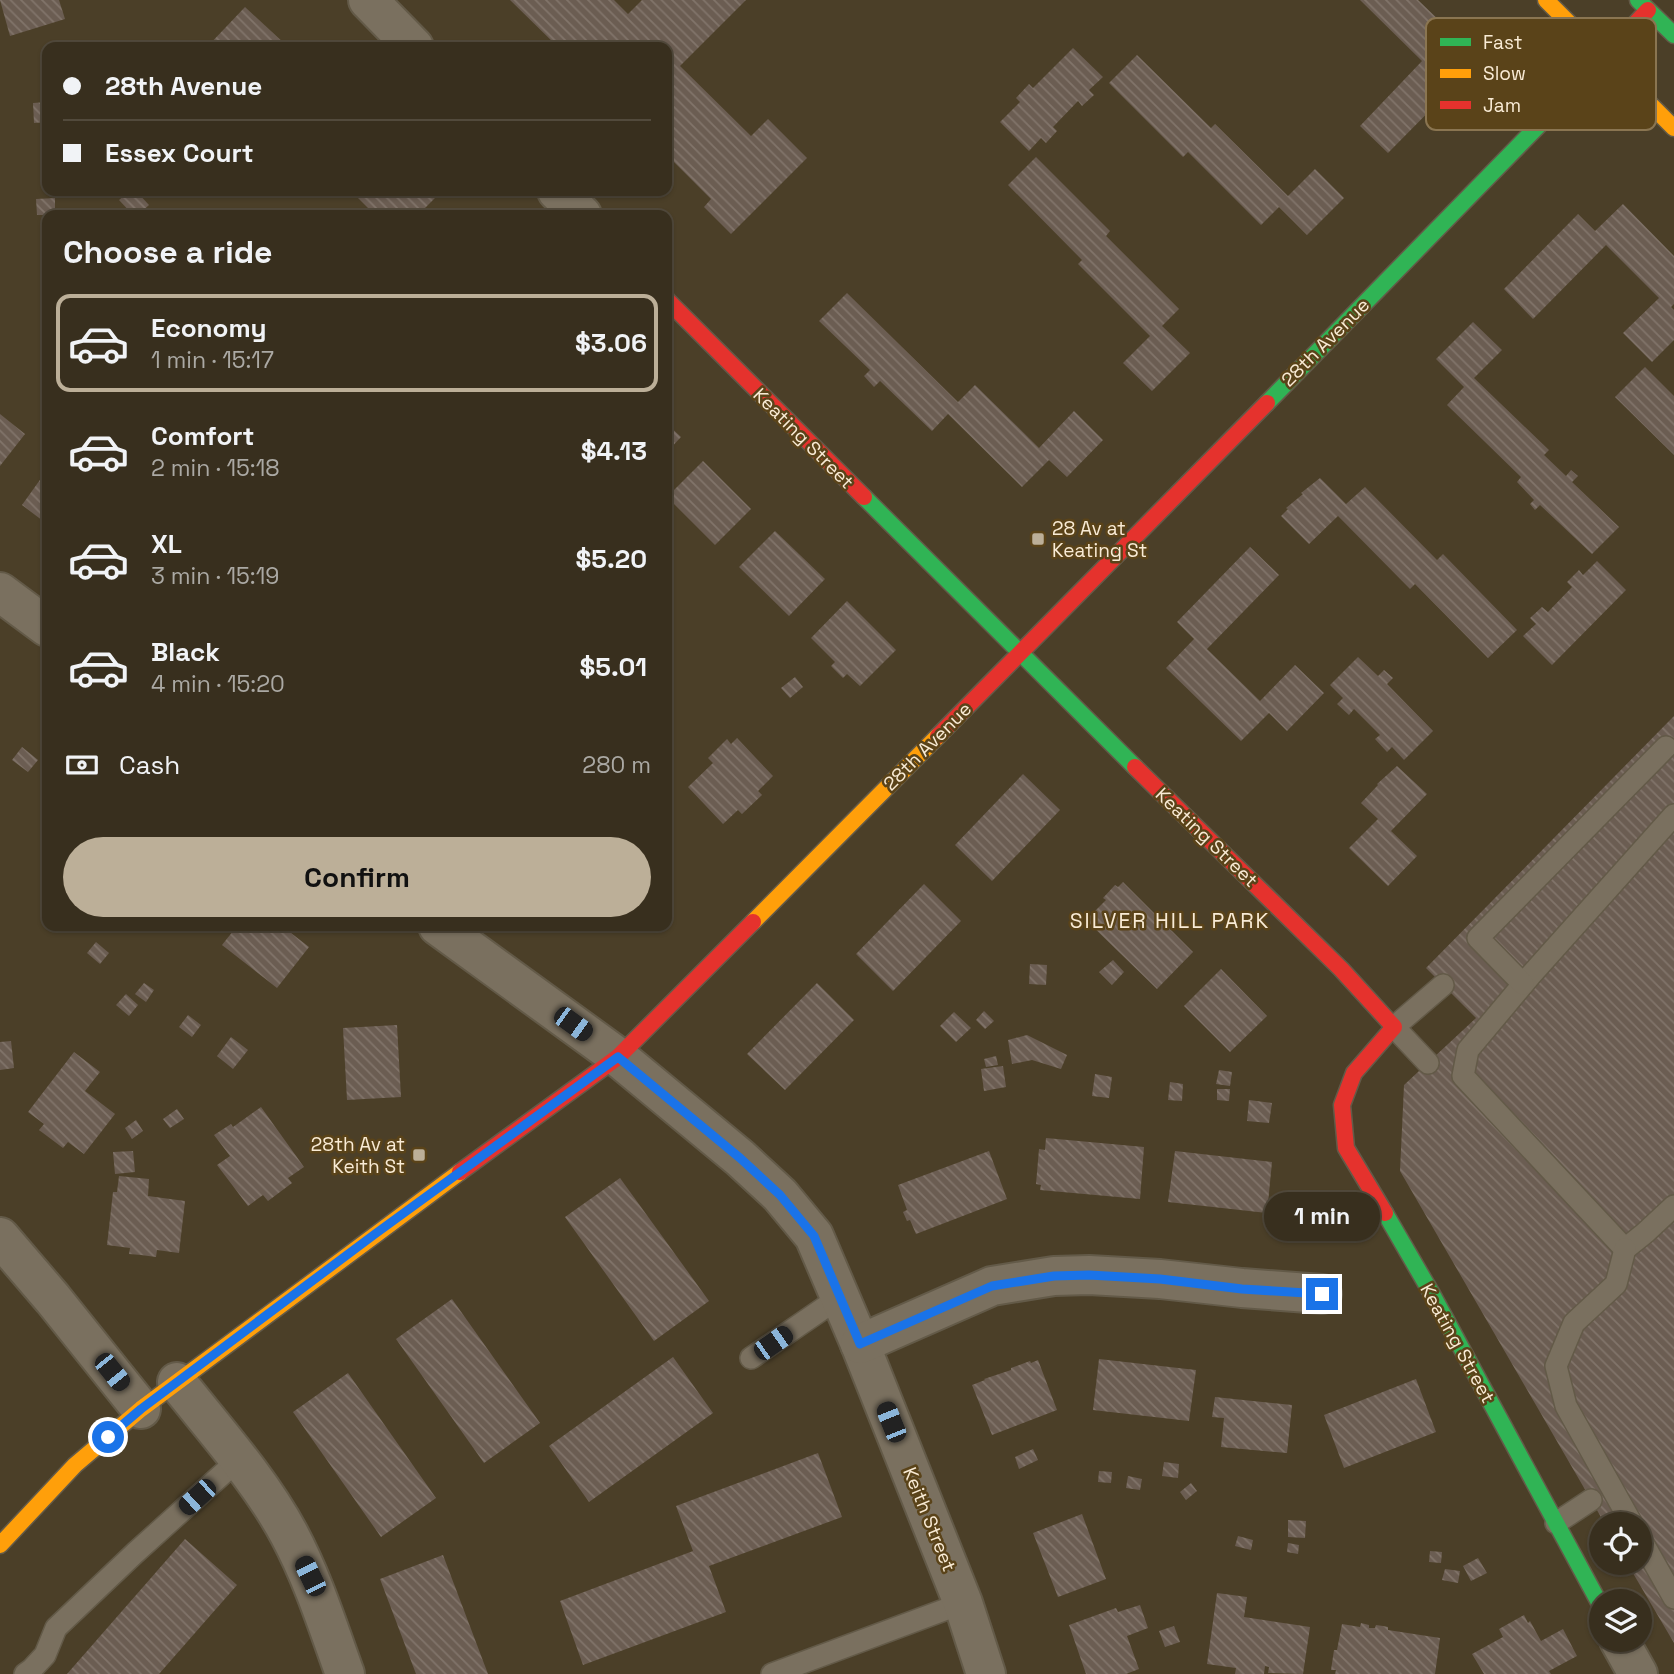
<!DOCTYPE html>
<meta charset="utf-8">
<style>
body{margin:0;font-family:"Space Grotesk",sans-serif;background:#433b2b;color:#f1f3f6;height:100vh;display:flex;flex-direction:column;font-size:26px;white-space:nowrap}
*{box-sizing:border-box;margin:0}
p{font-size:23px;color:#aba9a4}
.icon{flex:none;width:38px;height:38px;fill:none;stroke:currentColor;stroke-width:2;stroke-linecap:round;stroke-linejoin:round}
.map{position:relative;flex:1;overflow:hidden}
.details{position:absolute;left:42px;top:210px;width:630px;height:721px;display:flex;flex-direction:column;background:#382f1e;border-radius:14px;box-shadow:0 2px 5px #0004,0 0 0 2px #524a3c}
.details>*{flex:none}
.hud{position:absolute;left:42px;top:42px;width:630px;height:154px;border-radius:14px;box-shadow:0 2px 5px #0004,0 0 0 2px #524a3c;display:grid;align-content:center;height:154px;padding:0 21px;background:#382f1e}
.controls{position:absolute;left:1589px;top:1512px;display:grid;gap:14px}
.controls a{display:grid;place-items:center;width:63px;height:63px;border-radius:50%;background:#382f1e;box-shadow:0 2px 5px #0004,0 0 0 2px #524a3c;font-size:35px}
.end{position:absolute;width:32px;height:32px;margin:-16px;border:9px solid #1a73e8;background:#fff;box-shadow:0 0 0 4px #fff}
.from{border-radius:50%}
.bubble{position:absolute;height:49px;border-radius:24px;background:#382f1e;box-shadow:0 2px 5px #0004,0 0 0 2px #524a3c;font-size:23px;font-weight:800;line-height:49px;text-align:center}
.car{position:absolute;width:21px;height:42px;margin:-21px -10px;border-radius:9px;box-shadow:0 0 5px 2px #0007;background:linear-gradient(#222 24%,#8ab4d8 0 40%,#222 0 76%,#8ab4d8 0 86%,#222 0)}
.hud b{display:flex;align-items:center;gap:24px;height:66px;font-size:26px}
.hud b+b{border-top:2px solid #524a3c}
.hud i{width:18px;height:18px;background:#f1f3f6}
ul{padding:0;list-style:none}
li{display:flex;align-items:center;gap:21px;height:98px;margin:0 14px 10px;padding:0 7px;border:4px solid transparent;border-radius:14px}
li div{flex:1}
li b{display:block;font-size:26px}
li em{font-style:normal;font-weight:800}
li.selected{border-color:#bcaf98}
li>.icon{width:63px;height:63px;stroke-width:1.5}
h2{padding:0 21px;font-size:32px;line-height:84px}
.pay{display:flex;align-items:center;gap:18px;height:77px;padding:0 21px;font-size:26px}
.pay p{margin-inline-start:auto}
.action{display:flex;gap:14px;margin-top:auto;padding:14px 21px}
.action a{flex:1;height:80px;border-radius:42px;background:#bcaf98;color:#111;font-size:28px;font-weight:800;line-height:80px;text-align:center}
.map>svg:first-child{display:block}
</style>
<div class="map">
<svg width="1674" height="1674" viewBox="0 0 1674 1674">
<defs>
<pattern id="building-back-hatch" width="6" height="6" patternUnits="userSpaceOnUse" patternTransform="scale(1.75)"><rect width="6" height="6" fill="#6b5d52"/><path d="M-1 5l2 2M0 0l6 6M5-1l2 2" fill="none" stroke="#81746a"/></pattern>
</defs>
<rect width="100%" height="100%" fill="#4b3f28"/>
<g fill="url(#building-back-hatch)">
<path d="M0,0h59l6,19 -55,17z"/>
<path d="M510,0h104l14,14 14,-14h104l-66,66 71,70 17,-17 39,39 -76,76 -27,-27 7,-8 -44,-44v-108h-109z"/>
<path d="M1360,0h58l26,25 -1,1 8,9 -17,18 27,26 -73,74 -28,-27 62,-65z"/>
<path d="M245,7l42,39 -1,1h-79z"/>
<path d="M1073,48l30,29 -14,13 5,5 -12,11 -4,-5 -25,26 4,4 -11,12 -5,-5 -12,13 -29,-29 20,-20 -4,-4 13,-14 4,4z"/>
<path d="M1137,55l74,73 4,-4 73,72 27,-27 29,29 -37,37 -28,-28 -18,18 -73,-73 -5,5 -74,-74z"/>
<path d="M47,102v20l-13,1 -1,-20z"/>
<path d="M1036,157l74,74 -4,5 73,73 -17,17 28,27 -38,38 -29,-28 27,-27 -72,-72 4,-4 -74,-75z"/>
<path d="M130,191h6l13,14 -11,10h-5l-14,-15z"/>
<path d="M361,191h70l6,5 -19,19h-43l-19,-19z"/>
<path d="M55,198v17h-18l-1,-16z"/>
<path d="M1623,204l51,52v48l-3,3 3,3v30l-22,22 -29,-29 36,-35 -53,-53 -73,74 -29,-30 74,-75 17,17z"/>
<path d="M847,293l111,109 17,-17 64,63 35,-37 29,29 -36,37 -18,-17 -27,27 -74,-73 -16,17 -52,-50 -6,6 -10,-11 6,-6 -51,-49z"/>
<path d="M1473,322l29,28 -28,28 75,72 -5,5 22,21 5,-6 7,6 -6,6 47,45 -27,27 -52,-49 -5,5 -5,-6 4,-4 -17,-18 4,-5 -74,-72 17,-18 -28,-28z"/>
<path d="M1645,367l29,29v59l-59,-58z"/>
<path d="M0,414l25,20 -25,32z"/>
<path d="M667,424l14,13 -14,15z"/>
<path d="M703,461l48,48 -36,36 -48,-48z"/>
<path d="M47,470v54l-25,-19z"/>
<path d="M1320,478l26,26 19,-17 72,73 6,-6 74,76 -29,28 -73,-74 -5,5 -72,-73 -29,28 -28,-28 7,-7 -2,-1 17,-14 -2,-1z"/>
<path d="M775,531l50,48 -36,37 -50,-49z"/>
<path d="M1250,547l29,28 -72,74 53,52 35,-36 29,28 -37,38 -18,-18 -28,28 -75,-73 28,-29 -17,-17z"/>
<path d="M1597,561l29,29 -74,75 -29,-29 13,-12 -6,-6 12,-11 6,5 24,-25 -5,-5 12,-12 4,5z"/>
<path d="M847,601l49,49 -36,36 -13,-12 -4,4 -12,-12 4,-4 -24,-24z"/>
<path d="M1358,657l20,19 6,-6 9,8 -6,6 46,47 -29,29 -12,-13 -5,5 -12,-13 5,-4 -26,-26 -5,6 -12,-11 6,-6 -13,-13z"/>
<path d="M795,677l8,10 -13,11 -9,-10z"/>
<path d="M1674,716v927l-47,-80h13v-39h-35l-205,-353 4,-86 72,-67 -50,-50z"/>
<path d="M737,738l36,38 -15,15 4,4 -20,19 -4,-4 -15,14 -35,-37 25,-24 -5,-5 19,-19 4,5z"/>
<path d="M22,747l16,13 -10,12 -16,-12z"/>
<path d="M1397,766l30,28 -36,37 26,25 -29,30 -39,-38 29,-29 -17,-16 17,-18 -1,-1z"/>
<path d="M1023,774l37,36 -68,71 -37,-36z"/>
<path d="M1123,882l70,70 -36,37 -71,-69 20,-20 -3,-2 12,-13 3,2z"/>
<path d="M924,884l37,37 -68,70 -37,-37z"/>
<path d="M237,926h45l27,21 -32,41 -55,-43z"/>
<path d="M96,942l13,11 -9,11 -13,-11z"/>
<path d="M1113,960l11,12 -12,13 -13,-13z"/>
<path d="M1030,964l17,1 -1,20 -17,-1z"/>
<path d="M1221,969l46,47 -37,36 -46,-46z"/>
<path d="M144,983l10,7 -8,12 -11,-8z"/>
<path d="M817,983l37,37 -69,70 -38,-36z"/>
<path d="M126,994l12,11 -9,11 -13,-11z"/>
<path d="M984,1011l10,10 -9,8 -9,-9z"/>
<path d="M954,1012l17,16 -15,14 -16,-16z"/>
<path d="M188,1015l13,10 -9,12 -13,-10z"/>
<path d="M397,1025l4,72 -54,3 -4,-72z"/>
<path d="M1027,1035l40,20 -6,14 -29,-9 -20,4 -4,-24z"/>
<path d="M231,1037l17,13 -15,19 -16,-13z"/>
<path d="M11,1041l3,27 -14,2v-28z"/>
<path d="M74,1052l26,20 -15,19 30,23 -31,40 -16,-12 -5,6 -24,-18 5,-6 -16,-12z"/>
<path d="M996,1056l2,9 -12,2 -2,-8z"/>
<path d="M1003,1066l3,21 -22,4 -3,-22z"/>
<path d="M1219,1070l13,2 -2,14 -14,-2z"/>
<path d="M1095,1074l17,3 -3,21 -17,-2z"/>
<path d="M1170,1082l13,2 -1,17 -14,-1z"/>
<path d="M1217,1089h13l-1,12 -12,-1z"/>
<path d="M1249,1100l23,3 -3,20 -22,-2z"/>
<path d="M261,1107l43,60 -16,11 4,5 -24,18 -5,-6 -15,11 -31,-41 13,-9 -16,-21 17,-11 2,3z"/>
<path d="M177,1109l7,10 -14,9 -7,-9z"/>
<path d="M136,1120l7,11 -11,8 -7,-11z"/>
<path d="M1046,1138l98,9 -4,52 -100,-9 1,-5 -5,-1 3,-35 6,1z"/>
<path d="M133,1151l2,21 -20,2 -2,-22z"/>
<path d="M989,1151l18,48 -91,35 -6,-14 -3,1 -4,-9 4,-2 -9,-25z"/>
<path d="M1175,1151l97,11 -5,51 -99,-11z"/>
<path d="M119,1176l30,3 -1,17 37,5 -6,52 -22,-3 -1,7 -15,-2 -12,-1 1,-6 -23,-3 6,-53h4z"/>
<path d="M620,1178l89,123 -55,40 -89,-124z"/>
<path d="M452,1299l88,124 -56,40 -88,-124z"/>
<path d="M673,1357l40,56 -124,89 -40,-56z"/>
<path d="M1099,1359l97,11 -7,51 -96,-11z"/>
<path d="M1038,1360l19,50 -65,25 -20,-50 13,-5 -1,-1 27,-9v-2l19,-7 1,2z"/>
<path d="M348,1373l88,125 -55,39 -88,-125z"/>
<path d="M1416,1379l20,53 -92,36 -20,-53z"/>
<path d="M1215,1397l77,8 -5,48 -66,-6 3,-29 -12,-1z"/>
<path d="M1033,1449l5,11 -19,9 -4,-12z"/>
<path d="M818,1453l24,64 -133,49 17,46 -143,53 -23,-64 133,-50 -17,-45z"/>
<path d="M1164,1462l15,2 -1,14 -16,-2z"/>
<path d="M1099,1471l13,1 -1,11 -13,-1z"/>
<path d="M1128,1476l14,3 -2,11 -14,-2z"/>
<path d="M1191,1483l6,8 -11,9 -6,-8z"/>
<path d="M1082,1514l24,65 -48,18 -25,-64z"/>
<path d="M1288,1520l18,1 -1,17 -17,-1z"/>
<path d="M1238,1536l15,4 -2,10 -16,-4z"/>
<path d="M185,1539l52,46 -78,89h-92z"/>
<path d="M1288,1543l11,2 -1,9 -11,-2z"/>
<path d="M1430,1551l12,1 -1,11 -12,-1z"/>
<path d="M443,1555l45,119h-72l-36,-95z"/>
<path d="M1478,1558l9,15 -16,8 -8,-15z"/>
<path d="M1445,1569l15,2 -2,12 -16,-3z"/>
<path d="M1217,1593l30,4 -3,20 66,10 -7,47 -35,-1 1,-6 -4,-1 -1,8h-29l1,-6 -29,-4z"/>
<path d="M1140,1605l8,23 -21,8 12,33 -13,5h-40l-17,-49 47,-17 2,4z"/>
<path d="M1524,1615l4,8 2,-2 11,20 22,-12 14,27 -28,15 2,3h-67l-12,-20 31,-17 -4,-8z"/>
<path d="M1361,1623l8,2v3h6l1,-3 7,1 5,1v3l52,8 -5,36h-100l1,-4h-5l3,-20h3l5,-26 18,3z"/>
<path d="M1174,1626l6,16 -15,5 -6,-16z"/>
</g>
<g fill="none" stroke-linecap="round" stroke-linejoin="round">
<g stroke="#635a48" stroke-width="24">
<g id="lane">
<path d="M1674,815l-144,161 -62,74 -5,26 162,173 20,-16 29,-27"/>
<path d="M1523,984l-45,-46 188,-191"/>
<path d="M1428,1063l-34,-36 49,-42"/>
<path d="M1625,1249l-9,35 -42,39 -18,43 10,40 66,118"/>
<path d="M751,1358l89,-61"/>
<path d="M1556,1523l35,-23"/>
<path d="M1640,1538l34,60"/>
<path d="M25,1674l7,-5 13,-14 11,-27 79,-75 103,-93"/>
<path d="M772,1674l191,-71"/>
</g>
</g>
<g stroke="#635a48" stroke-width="42">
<g id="street">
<path d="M368,0l46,47"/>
<path d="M557,191l25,24"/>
<path d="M0,592l47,35"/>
<path d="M438,926l180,131 122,101 40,37 34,41 46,108 103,259 23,71"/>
<path d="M0,1237l53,62 88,110"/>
<path d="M860,1344l132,-58 62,-10 35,-1 71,4 82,9 80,6"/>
<path d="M177,1382c38,48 83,98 112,152 24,45 39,93 56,140"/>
<path d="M1619,1640l19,34"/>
</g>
</g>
<g stroke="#635a48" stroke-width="19">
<g id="fast">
<path d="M1638,0l36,35"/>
<path d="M1267,403l318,-325"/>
<path d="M864,497l271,270"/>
<path d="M1385,1213l47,81 169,312"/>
</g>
</g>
<g stroke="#635a48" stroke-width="19">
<g id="slow">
<path d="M1546,0l128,128"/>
<path d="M753,922l185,-186"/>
<path d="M0,1545l75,-80 66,-56 319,-237"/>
</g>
</g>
<g stroke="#635a48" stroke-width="19">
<g id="jam">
<path d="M1585,78l63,-68"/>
<path d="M667,300l197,197"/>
<path d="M938,736l329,-333"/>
<path d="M1135,767l206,202 53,58 -40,46 -12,32 4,43 39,65"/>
<path d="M460,1172l158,-115 135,-135"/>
</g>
</g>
<use href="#lane" stroke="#7a705f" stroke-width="21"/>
<use href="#street" stroke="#7a705f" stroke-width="38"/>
<use href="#fast" stroke="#30b455" stroke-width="16"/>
<use href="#slow" stroke="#ff9f0a" stroke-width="16"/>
<use href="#jam" stroke="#e5322d" stroke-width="16"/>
</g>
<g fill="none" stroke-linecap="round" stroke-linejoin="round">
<path stroke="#1a73e8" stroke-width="9" d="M108,1437l33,-28 234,-175 243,-177 122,101 40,37 34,41 46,108 132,-58 62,-10 35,-1 71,4 82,10 80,5"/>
</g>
<g fill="#bcaf98" stroke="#5a4319" stroke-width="2.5">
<rect x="1031" y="532" width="14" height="14" rx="3.5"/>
<rect x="412" y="1148" width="14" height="14" rx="3.5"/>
</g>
<g text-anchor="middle" stroke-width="5" stroke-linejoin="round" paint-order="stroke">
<g font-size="19" fill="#f9ebd5" stroke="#5a4319">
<text transform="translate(1325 342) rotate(-45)" y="7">28th Avenue</text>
<text transform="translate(804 438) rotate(45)" y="7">Keating Street</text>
<text transform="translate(927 746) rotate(-45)" y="7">28th Avenue</text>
<text transform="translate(1207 837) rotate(44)" y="7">Keating Street</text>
<text transform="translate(1458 1343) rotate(61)" y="7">Keating Street</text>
<text transform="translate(930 1519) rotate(68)" y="7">Keith Street</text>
</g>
<g font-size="19" fill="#f9ebd5" stroke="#5a4319" text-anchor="start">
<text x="1052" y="535">28 Av at<tspan x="1052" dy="22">Keating St</tspan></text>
<text x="405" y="1151" text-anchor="end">28th Av at<tspan x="405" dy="22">Keith St</tspan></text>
</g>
<g font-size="21" letter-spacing="2" fill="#f9ebd5" stroke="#5a4319">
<text x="1170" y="928">SILVER HILL PARK</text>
</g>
</g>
<rect x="1426" y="18" width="230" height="112" rx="10" fill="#5a4319" stroke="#8a7551" stroke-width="2"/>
<rect x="1440" y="38" width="31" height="8" fill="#30b455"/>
<rect x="1440" y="69" width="31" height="9" fill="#ff9f0a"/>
<rect x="1440" y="101" width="31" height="8" fill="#e5322d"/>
<g font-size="19" fill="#f9ebd5">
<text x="1483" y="49">Fast</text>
<text x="1483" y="80">Slow</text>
<text x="1483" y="112">Jam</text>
</g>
</svg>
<div class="controls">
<a><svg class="icon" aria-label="locate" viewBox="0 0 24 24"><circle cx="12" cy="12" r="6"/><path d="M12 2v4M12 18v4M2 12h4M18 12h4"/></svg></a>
<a><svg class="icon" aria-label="layers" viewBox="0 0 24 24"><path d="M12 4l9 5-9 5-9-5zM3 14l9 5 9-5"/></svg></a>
</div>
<i class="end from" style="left:108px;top:1437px"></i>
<i class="end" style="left:1322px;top:1294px"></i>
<div class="bubble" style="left:1264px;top:1192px;width:116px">1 min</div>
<i class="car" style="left:573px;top:1024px;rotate:126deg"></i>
<i class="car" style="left:773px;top:1343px;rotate:55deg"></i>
<i class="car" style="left:112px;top:1372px;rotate:141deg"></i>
<i class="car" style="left:891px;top:1422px;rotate:338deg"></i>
<i class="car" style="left:197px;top:1497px;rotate:228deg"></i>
<i class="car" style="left:310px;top:1576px;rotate:334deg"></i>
<div class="hud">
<b><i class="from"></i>28th Avenue</b>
<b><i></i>Essex Court</b>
</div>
<section class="details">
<h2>Choose a ride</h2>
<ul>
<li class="selected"><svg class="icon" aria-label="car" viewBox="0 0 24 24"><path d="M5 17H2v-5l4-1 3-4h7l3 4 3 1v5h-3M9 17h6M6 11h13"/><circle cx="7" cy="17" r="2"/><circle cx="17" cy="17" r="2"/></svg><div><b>Economy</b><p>1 min · 15:17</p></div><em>$3.06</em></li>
<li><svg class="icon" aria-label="car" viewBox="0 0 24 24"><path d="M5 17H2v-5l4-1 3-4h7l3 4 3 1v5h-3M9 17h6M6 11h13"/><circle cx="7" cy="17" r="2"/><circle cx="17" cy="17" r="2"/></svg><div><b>Comfort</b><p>2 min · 15:18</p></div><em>$4.13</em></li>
<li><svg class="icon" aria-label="car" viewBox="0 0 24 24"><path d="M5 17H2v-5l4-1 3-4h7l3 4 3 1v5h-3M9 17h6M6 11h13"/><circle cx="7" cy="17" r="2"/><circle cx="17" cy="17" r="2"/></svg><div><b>XL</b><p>3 min · 15:19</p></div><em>$5.20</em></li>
<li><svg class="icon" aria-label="car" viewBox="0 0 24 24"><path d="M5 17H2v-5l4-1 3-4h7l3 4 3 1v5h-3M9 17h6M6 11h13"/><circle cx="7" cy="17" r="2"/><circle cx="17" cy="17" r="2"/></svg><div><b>Black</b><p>4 min · 15:20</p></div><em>$5.01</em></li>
</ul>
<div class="pay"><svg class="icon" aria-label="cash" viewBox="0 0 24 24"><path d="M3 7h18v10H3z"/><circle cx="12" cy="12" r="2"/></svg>Cash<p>280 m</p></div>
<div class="action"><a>Confirm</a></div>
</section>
</div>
